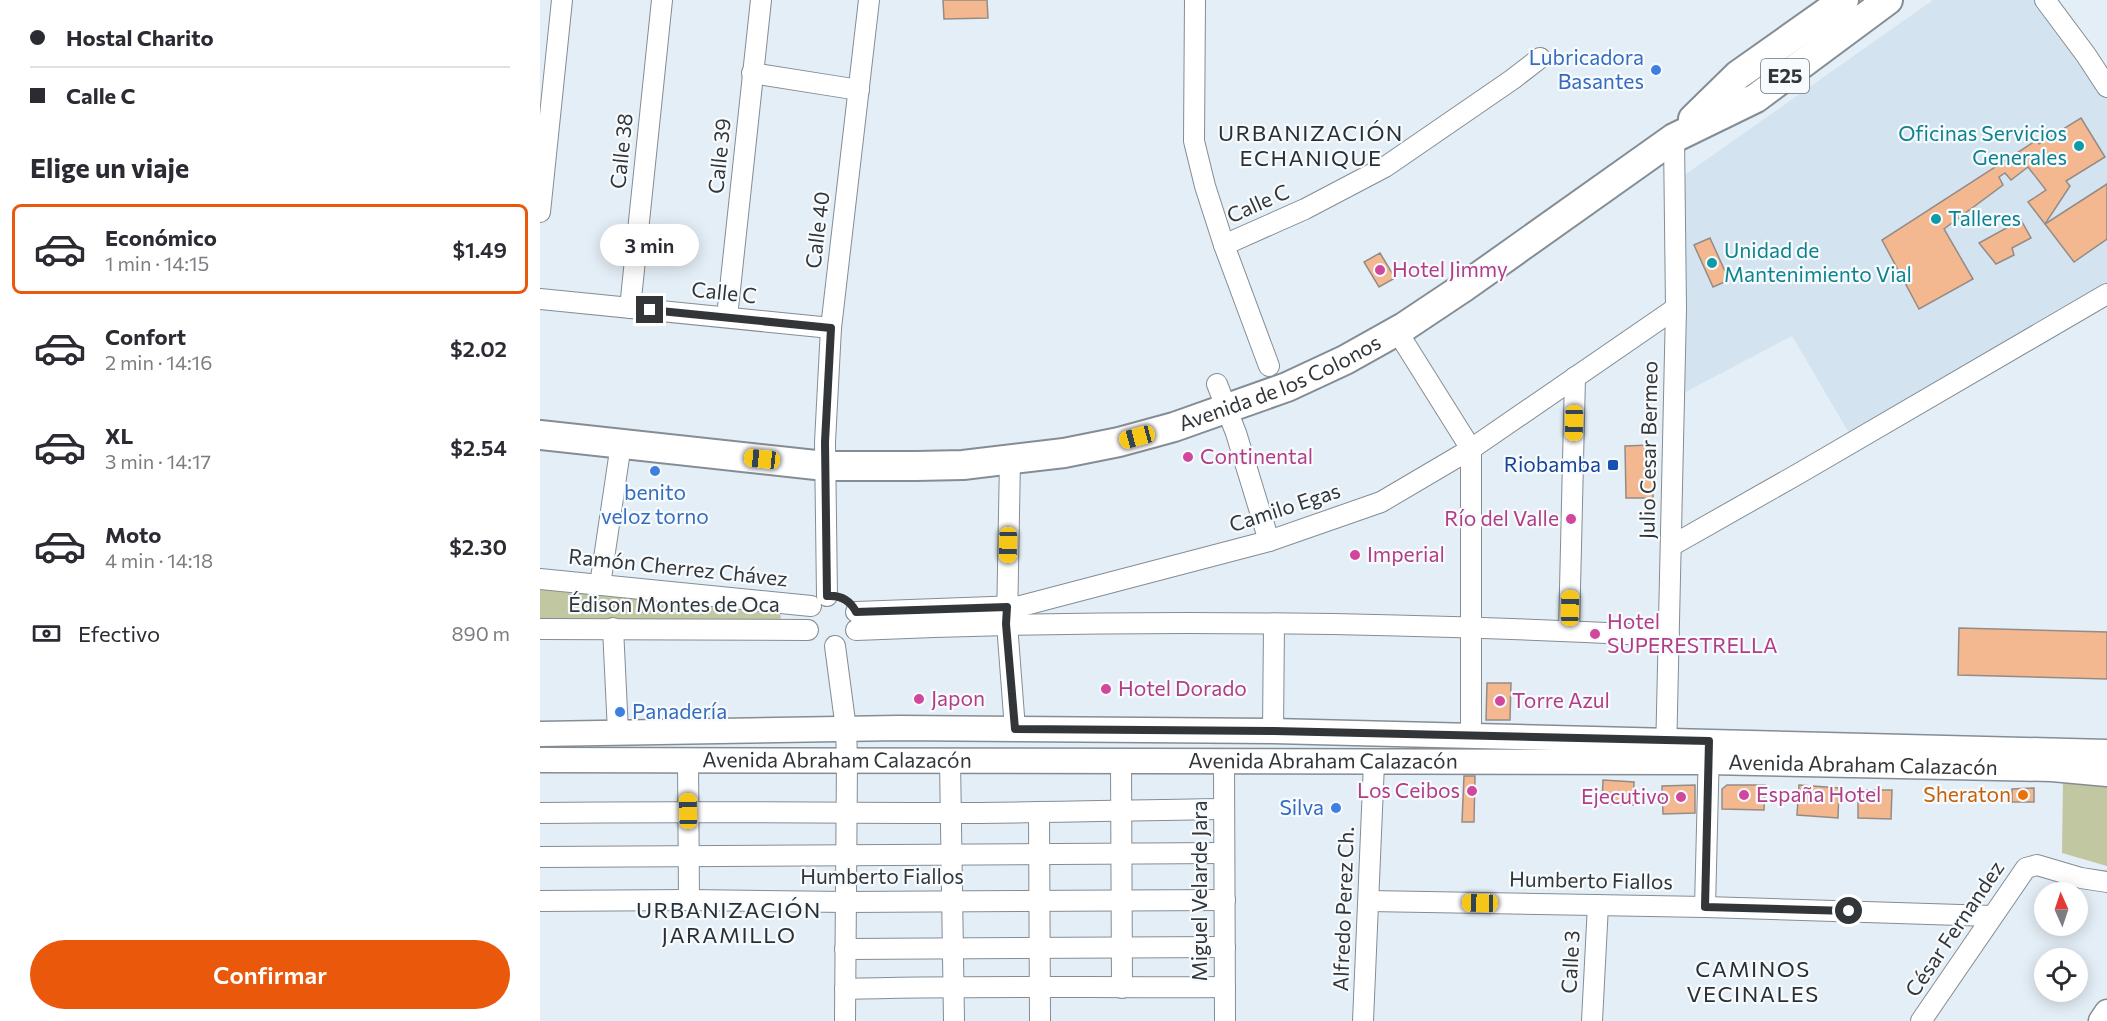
<!DOCTYPE html>
<html lang="es">
<meta charset="utf-8">
<style>
body{margin:0;font-family:Commissioner,sans-serif;background:#f7f7f7;color:#2b2b33;height:100vh;display:flex;flex-direction:column;font-size:22px;white-space:nowrap}
*{box-sizing:border-box;margin:0}
p{font-size:20px;color:#7c7c81}
.icon{flex:none;width:33px;height:33px;fill:none;stroke:currentColor;stroke-width:2;stroke-linecap:round;stroke-linejoin:round}
.map{position:relative;flex:1;overflow:hidden}
.panel{display:flex;flex-direction:column;background:#fff;width:540px}
.panel>*{flex:none}
.top-card{display:grid;align-content:center;height:132px;padding:0 30px;background:#fff}
.needle{width:39px;rotate:357deg}
.fabs{position:absolute;left:1494px;top:882px;display:grid;gap:12px}
.fabs a{display:grid;place-items:center;width:54px;height:54px;border-radius:50%;background:#fff;box-shadow:0 3px 15px #0003;font-size:30px}
.end{position:absolute;width:27px;height:27px;margin:-14px;border:8px solid #323639;background:#fff;box-shadow:0 0 0 3px #fff}
.from{border-radius:50%}
.bubble{position:absolute;height:42px;border-radius:21px;background:#fff;box-shadow:0 3px 15px #0003;font-size:20px;font-weight:600;line-height:42px;text-align:center}
.car{position:absolute;width:18px;height:36px;margin:-18px -9px;border-radius:8px;box-shadow:0 0 4px 2px #0007;background:linear-gradient(#f5c518 24%,#345 0 40%,#f5c518 0 76%,#345 0 86%,#f5c518 0)}
.top-card b{display:flex;align-items:center;gap:21px;height:57px;font-size:22px}
.top-card b+b{border-top:2px solid #e1e1e2}
.top-card i{width:15px;height:15px;background:#2b2b33}
ul{padding:0;list-style:none}
li{display:flex;align-items:center;gap:18px;height:90px;margin:0 12px 9px;padding:0 18px;border:3px solid transparent;border-radius:9px}
li div{flex:1}
li b{display:block;font-size:22px}
li em{font-style:normal;font-weight:600}
li.on{border-color:#ea580c}
li>.icon{width:54px;height:54px;stroke-width:1.5}
h2{padding:0 30px;font-size:27px;line-height:72px}
.pay{display:flex;align-items:center;gap:15px;height:66px;padding:0 30px;font-size:22px}
.pay p{margin-inline-start:auto}
.primary-button{display:flex;gap:12px;margin-top:auto;padding:12px 30px}
.primary-button a{flex:1;height:69px;border-radius:36px;background:#ea580c;color:#fff;font-size:24px;font-weight:600;line-height:69px;text-align:center}
main{display:flex;flex:1;min-height:0}
.map>svg:first-child{display:block}
</style>
<main>
<section class="panel">
<div class="top-card">
<b><i class="from"></i>Hostal Charito</b>
<b><i></i>Calle C</b>
</div>
<h2>Elige un viaje</h2>
<ul>
<li class="on"><svg class="icon" aria-label="car" viewBox="0 0 24 24"><path d="M5 17H2v-5l4-1 3-4h7l3 4 3 1v5h-3M9 17h6M6 11h13"/><circle cx="7" cy="17" r="2"/><circle cx="17" cy="17" r="2"/></svg><div><b>Económico</b><p>1 min · 14:15</p></div><em>$1.49</em></li>
<li><svg class="icon" aria-label="car" viewBox="0 0 24 24"><path d="M5 17H2v-5l4-1 3-4h7l3 4 3 1v5h-3M9 17h6M6 11h13"/><circle cx="7" cy="17" r="2"/><circle cx="17" cy="17" r="2"/></svg><div><b>Confort</b><p>2 min · 14:16</p></div><em>$2.02</em></li>
<li><svg class="icon" aria-label="car" viewBox="0 0 24 24"><path d="M5 17H2v-5l4-1 3-4h7l3 4 3 1v5h-3M9 17h6M6 11h13"/><circle cx="7" cy="17" r="2"/><circle cx="17" cy="17" r="2"/></svg><div><b>XL</b><p>3 min · 14:17</p></div><em>$2.54</em></li>
<li><svg class="icon" aria-label="car" viewBox="0 0 24 24"><path d="M5 17H2v-5l4-1 3-4h7l3 4 3 1v5h-3M9 17h6M6 11h13"/><circle cx="7" cy="17" r="2"/><circle cx="17" cy="17" r="2"/></svg><div><b>Moto</b><p>4 min · 14:18</p></div><em>$2.30</em></li>
</ul>
<div class="pay"><svg class="icon" aria-label="cash" viewBox="0 0 24 24"><path d="M3 7h18v10H3z"/><circle cx="12" cy="12" r="2"/></svg>Efectivo<p>890 m</p></div>
<div class="primary-button"><a>Confirmar</a></div>
</section>
<div class="map">
<svg width="1567" height="1021" viewBox="0 0 1567 1021">
<rect width="100%" height="100%" fill="#e4eef6"/>
<path fill="#d4e3f0" d="M1393,0h106l68,98v191l-258,144 -57,-97 -118,62 5,-219z"/>
<g fill="#c1c8a1">
<path d="M0,588l240,21 1,13 -241,-1z"/>
<path d="M1523,778l44,2v86l-45,-13z"/>
</g>
<g fill="#f4b891" stroke="#958b85" stroke-width="1.5">
<path d="M403,0h44l1,18 -44,1z"/>
<path d="M1541,118l24,39 -39,24 4,5 -25,38 -17,-22 18,-12 -18,-23 -17,13 -6,-7 -6,4 4,8 -59,44 29,50 -54,30 -37,-69 155,-100 2,4z"/>
<path d="M1567,184v55l-33,23 -29,-38z"/>
<path d="M1481,220l10,18 -19,10 2,7 -18,9 -17,-21z"/>
<path d="M1170,238l19,42 -16,7 -19,-42z"/>
<path d="M840,253l15,25 -16,9 -15,-25z"/>
<path d="M1112,445l1,53h-27l-1,-52z"/>
<path d="M1419,628l148,4v47l-149,-4z"/>
<path d="M947,683h24l-1,37h-24z"/>
<path d="M924,776h11l-1,46h-12z"/>
<path d="M1063,780l31,2 -1,23 -31,-1z"/>
<path d="M1155,785v28l-32,1 -1,-28z"/>
<path d="M1187,785h38l-1,25 -42,-1v-20z"/>
<path d="M1259,785l40,3 -1,30 -41,-3z"/>
<path d="M1494,788v14h-22v-13z"/>
<path d="M1318,790h34l-1,29 -33,-1z"/>
</g>
<g fill="none" stroke-linecap="round" stroke-linejoin="round">
<g stroke="#848d94" stroke-width="22">
<g id="minor">
<path d="M655,0l-1,141 11,45 19,59"/>
<path d="M1505,0l41,55 21,32"/>
<path d="M212,73l107,17"/>
<path d="M0,212l22,-212"/>
<path d="M0,299l291,29"/>
<path d="M90,308l32,-308"/>
<path d="M187,317l34,-317"/>
<path d="M857,331l74,118v286"/>
<path d="M729,366l-45,-121 81,-36 80,-42 128,-88 27,-21"/>
<path d="M677,384l19,49 33,108"/>
<path d="M470,459l-3,165 8,105"/>
<path d="M1131,546l127,-72 309,-180"/>
<path d="M0,579l271,27"/>
<path d="M60,585l21,-141"/>
<path d="M287,596l-2,-154 6,-114 38,-328"/>
<path d="M316,612l165,-6 248,-65 112,-39 90,-53 205,-141"/>
<path d="M73,628l5,104"/>
<path d="M0,629l268,1"/>
<path d="M316,630c271,-12 543,-8 813,6"/>
<path d="M1029,631l6,-254"/>
<path d="M295,646l11,83 1,31 -2,261"/>
<path d="M733,731l1,-107"/>
<path d="M1126,756l10,-448 -2,-170"/>
<path d="M148,759l1,141"/>
<path d="M410,760l4,261"/>
<path d="M581,761l1,227"/>
<path d="M684,761l1,260"/>
<path d="M0,813c136,-2 272,0 408,0 92,0 184,-3 276,-4"/>
<path d="M499,813l1,208"/>
<path d="M0,857l684,-4"/>
<path d="M0,901l149,-1 157,2 379,-2"/>
<path d="M829,901l336,6 287,9"/>
<path d="M1165,907l4,-159"/>
<path d="M305,949l380,-2"/>
<path d="M305,989c127,-4 253,-1 380,-2"/>
<path d="M823,1021l11,-258"/>
<path d="M1052,1021l6,-116"/>
<path d="M1381,1021l105,-153 11,-3 44,13 26,4"/>
</g>
</g>
<g stroke="#848d94" stroke-width="27">
<g id="major">
<path d="M0,734l359,-6 374,3 834,21"/>
<path id="s1" d="M0,760l1168,2 344,7 55,5"/>
<path d="M1561,1021l6,-9"/>
</g>
</g>
<g stroke="#848d94" stroke-width="32">
<g id="highway">
<path d="M1153,119l45,-44 106,-75"/>
<path id="s2" d="M0,435l285,31h91l47,-1 101,-12 55,-11 55,-15 113,-40 58,-27 59,-33 60,-40 210,-149 82,-40 132,-98"/>
</g>
</g>
<use href="#minor" stroke="#fff" stroke-width="20"/>
<use href="#major" stroke="#fff" stroke-width="24"/>
<use href="#highway" stroke="#fff" stroke-width="28"/>
</g>
<g fill="none" stroke-linecap="round" stroke-linejoin="round">
<path stroke="#323639" stroke-width="8" d="M110,310l181,18 -6,114 2,154c13,-1 23,4 29,16l151,-5 -1,17 9,105 259,2 435,10 -4,166 144,4"/>
</g>
<g fill="#3f7fe0" stroke="#f7fbfe" stroke-width="2">
<circle cx="1116" cy="70" r="6"/>
<circle cx="115" cy="471" r="6"/>
<circle cx="80" cy="712" r="6"/>
<circle cx="796" cy="808" r="6"/>
</g>
<g fill="#0f9aa8" stroke="#f7fbfe" stroke-width="2">
<circle cx="1539" cy="146" r="6"/>
<circle cx="1396" cy="219" r="6"/>
<circle cx="1172" cy="263" r="6"/>
</g>
<g fill="#d1479c" stroke="#f7fbfe" stroke-width="2">
<circle cx="840" cy="270" r="6"/>
<circle cx="648" cy="457" r="6"/>
<circle cx="1031" cy="519" r="6"/>
<circle cx="815" cy="555" r="6"/>
<circle cx="1055" cy="634" r="6"/>
<circle cx="566" cy="689" r="6"/>
<circle cx="379" cy="699" r="6"/>
<circle cx="960" cy="701" r="6"/>
<circle cx="932" cy="791" r="6"/>
<circle cx="1204" cy="795" r="6"/>
<circle cx="1141" cy="797" r="6"/>
</g>
<rect fill="#1a4fb4" stroke="#f7fbfe" stroke-width="2" x="1067" y="459" width="12" height="12" rx="3"/>
<circle fill="#e8710a" stroke="#f7fbfe" stroke-width="2" cx="1483" cy="795" r="6"/>
<g text-anchor="middle" stroke-width="4.5" stroke-linejoin="round" paint-order="stroke">
<rect fill="#f7fbfe" stroke="#6d7174" stroke-width="1.5" x="1221" y="59" width="48" height="34" rx="4.5"/>
<g font-size="20" font-weight="bold" fill="#323639">
<text x="1245" y="83">E25</text>
</g>
<g font-size="21" fill="#366cbe" stroke="#f7fbfe" text-anchor="end">
<text x="1104" y="65">Lubricadora<tspan x="1104" dy="24">Basantes</tspan></text>
<text x="115" y="500" text-anchor="middle">benito<tspan x="115" dy="24">veloz torno</tspan></text>
<text x="92" y="719" text-anchor="start">Panadería</text>
<text x="784" y="815">Silva</text>
</g>
<g font-size="21" fill="#0d838f" stroke="#f7fbfe" text-anchor="start">
<text x="1527" y="141" text-anchor="end">Oficinas Servicios<tspan x="1527" dy="24">Generales</tspan></text>
<text x="1408" y="226">Talleres</text>
<text x="1184" y="258">Unidad de<tspan x="1184" dy="24">Mantenimiento Vial</tspan></text>
</g>
<g font-size="21" fill="#323639" stroke="#f7fbfe">
<text transform="translate(82 151) rotate(-84)" y="7">Calle 38</text>
<text transform="translate(180 156) rotate(-84)" y="7">Calle 39</text>
<text transform="translate(718 204) rotate(-24)" y="7">Calle C</text>
<text transform="translate(278 230) rotate(-83)" y="7">Calle 40</text>
<text transform="translate(184 293) rotate(6)" y="7">Calle C</text>
<text dy="7" stroke="none"><textPath href="#s2" startOffset="754">Avenida de los Colonos</textPath></text>
<text transform="translate(1109 450) rotate(-89)" y="7">Julio Cesar Bermeo</text>
<text transform="translate(745 508) rotate(-18)" y="7">Camilo Egas</text>
<text transform="translate(138 568) rotate(6)" y="7">Ramón Cherrez Chávez</text>
<text x="134" y="612">Édison Montes de Oca</text>
<text dy="7" stroke="none"><textPath href="#s1" startOffset="297">Avenida Abraham Calazacón</textPath></text>
<text dy="7" stroke="none"><textPath href="#s1" startOffset="783">Avenida Abraham Calazacón</textPath></text>
<text dy="7" stroke="none"><textPath href="#s1" startOffset="1323">Avenida Abraham Calazacón</textPath></text>
<text x="342" y="884">Humberto Fiallos</text>
<text transform="translate(1051 881) rotate(1)" y="7">Humberto Fiallos</text>
<text transform="translate(660 891) rotate(-90)" y="7">Miguel Velarde Jara</text>
<text transform="translate(804 909) rotate(-88)" y="7">Alfredo Perez Ch.</text>
<text transform="translate(1415 929) rotate(-56)" y="7">César Fernandez</text>
<text transform="translate(1031 962) rotate(-87)" y="7">Calle 3</text>
</g>
<g font-size="21" fill="#b23c85" stroke="#f7fbfe" text-anchor="start">
<text x="852" y="277">Hotel Jimmy</text>
<text x="660" y="464">Continental</text>
<text x="1019" y="526" text-anchor="end">Río del Valle</text>
<text x="827" y="562">Imperial</text>
<text x="1067" y="629">Hotel<tspan x="1067" dy="24">SUPERESTRELLA</tspan></text>
<text x="578" y="696">Hotel Dorado</text>
<text x="391" y="706">Japon</text>
<text x="972" y="708">Torre Azul</text>
<text x="920" y="798" text-anchor="end">Los Ceibos</text>
<text x="1216" y="802">España Hotel</text>
<text x="1129" y="804" text-anchor="end">Ejecutivo</text>
</g>
<g font-size="21" fill="#164399" stroke="#f7fbfe" text-anchor="end">
<text x="1061" y="472">Riobamba</text>
</g>
<g font-size="21" fill="#c56008" stroke="#f7fbfe" text-anchor="end">
<text x="1471" y="802">Sheraton</text>
</g>
<g font-size="22" letter-spacing="1.5" fill="#283036" stroke="#f7fbfe">
<text x="771" y="141">URBANIZACIÓN<tspan x="771" dy="25">ECHANIQUE</tspan></text>
<text x="189" y="918">URBANIZACIÓN<tspan x="189" dy="25">JARAMILLO</tspan></text>
<text x="1213" y="977">CAMINOS<tspan x="1213" dy="25">VECINALES</tspan></text>
</g>
</g>
</svg>
<div class="fabs">
<a><svg class="needle" viewBox="-14 -14 28 28"><path d="M0-13l5 13h-10z" fill="#e53935"/><path d="M0 13l5-13h-10z" fill="#7c7c81"/></svg></a>
<a><svg class="icon" aria-label="locate" viewBox="0 0 24 24"><circle cx="12" cy="12" r="6"/><path d="M12 2v4M12 18v4M2 12h4M18 12h4"/></svg></a>
</div>
<i class="end from" style="left:1309px;top:911px"></i>
<i class="end" style="left:110px;top:310px"></i>
<div class="bubble" style="left:60px;top:224px;width:99px">3 min</div>
<i class="car" style="left:1034px;top:423px;rotate:181deg"></i>
<i class="car" style="left:597px;top:437px;rotate:255deg"></i>
<i class="car" style="left:222px;top:459px;rotate:276deg"></i>
<i class="car" style="left:468px;top:545px;rotate:181deg"></i>
<i class="car" style="left:1030px;top:608px;rotate:1deg"></i>
<i class="car" style="left:148px;top:811px;rotate:359deg"></i>
<i class="car" style="left:940px;top:903px;rotate:271deg"></i>
</div>
</main>
